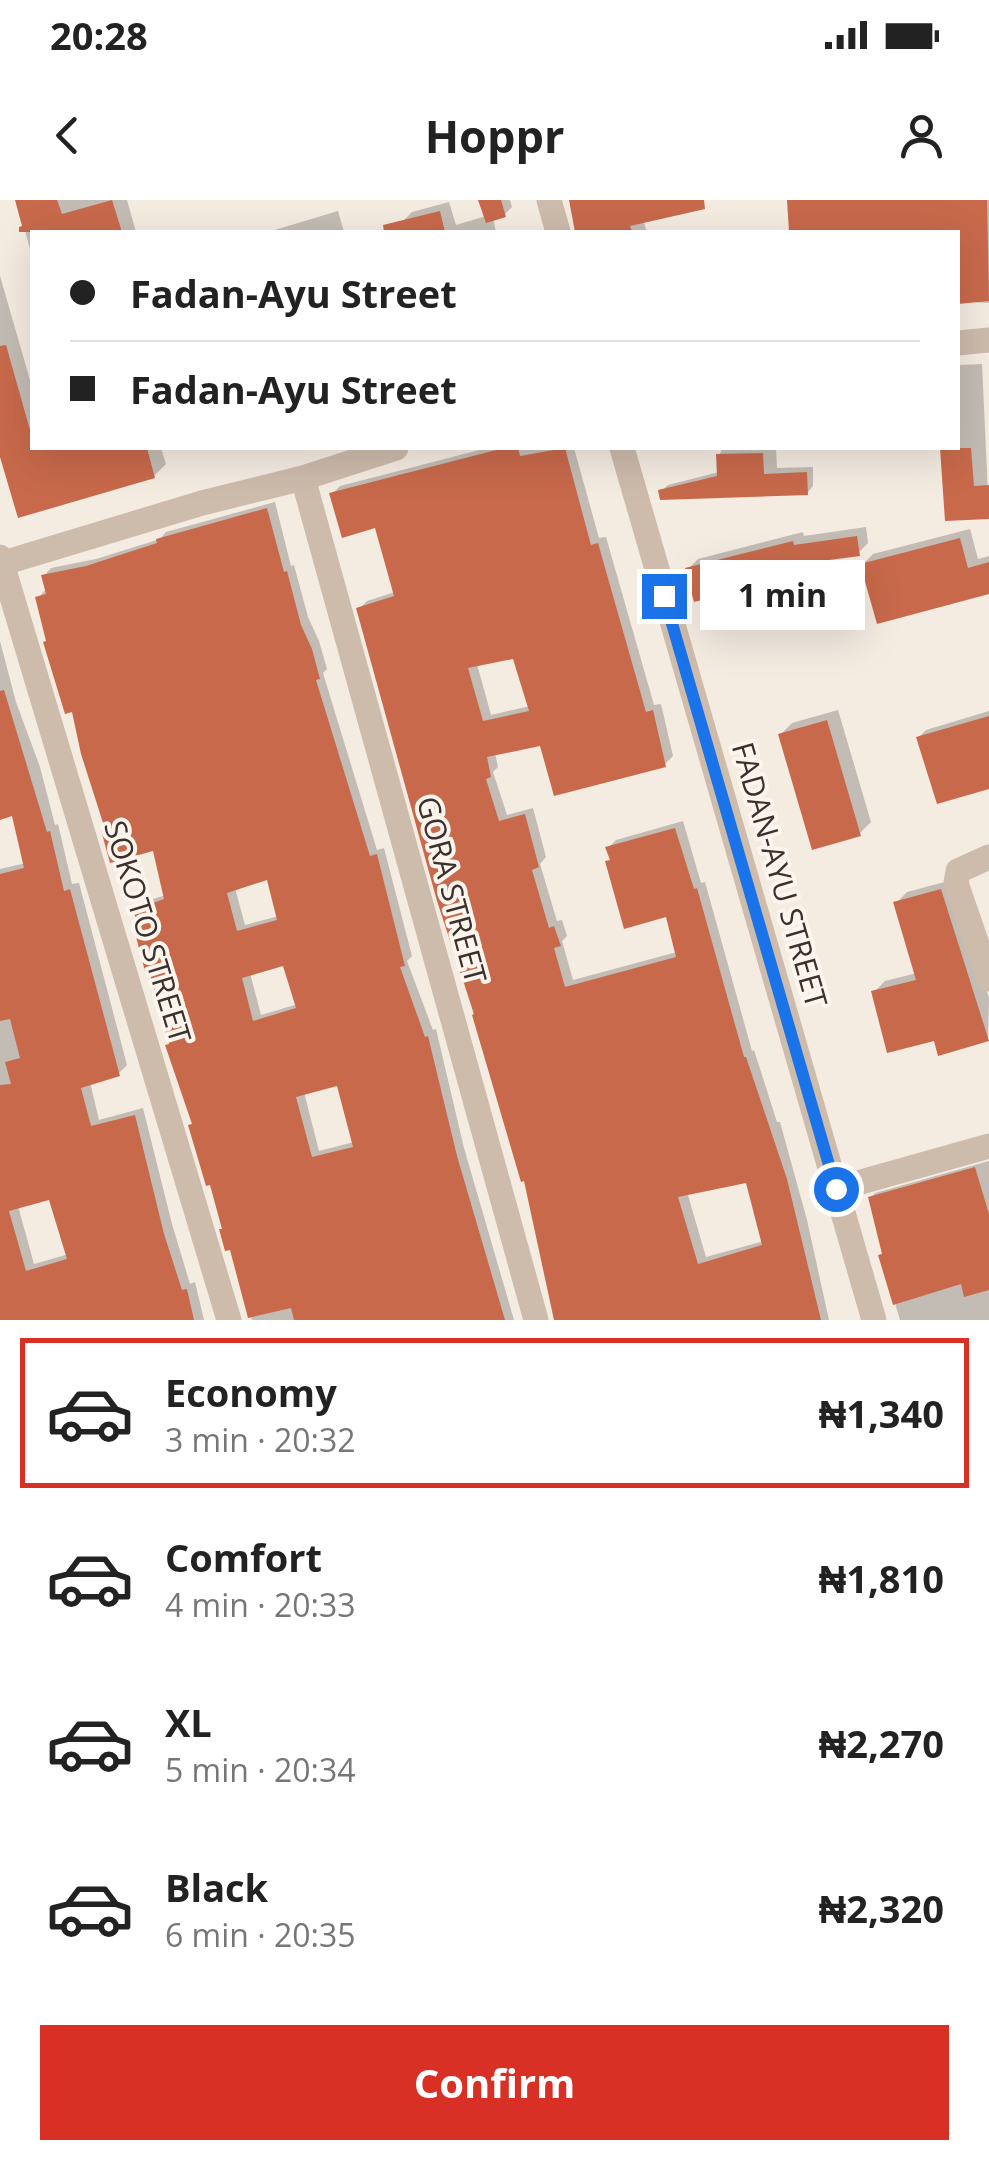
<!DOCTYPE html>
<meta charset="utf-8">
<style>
body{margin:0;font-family:"Open Sans",sans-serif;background:#f2f2f2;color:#222;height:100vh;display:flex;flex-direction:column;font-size:38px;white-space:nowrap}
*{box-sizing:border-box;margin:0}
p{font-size:32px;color:#767676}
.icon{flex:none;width:55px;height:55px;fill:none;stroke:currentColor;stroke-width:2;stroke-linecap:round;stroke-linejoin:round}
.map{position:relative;height:1120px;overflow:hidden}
.details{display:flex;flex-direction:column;background:#fff;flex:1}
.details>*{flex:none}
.banner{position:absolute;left:30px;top:30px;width:930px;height:220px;border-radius:0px;box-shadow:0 10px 40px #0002;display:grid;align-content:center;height:220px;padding:0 40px;background:#fff}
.end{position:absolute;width:45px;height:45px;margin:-22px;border:12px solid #1a73e8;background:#fff;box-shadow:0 0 0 5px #fff}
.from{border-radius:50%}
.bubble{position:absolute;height:70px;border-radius:0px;background:#fff;box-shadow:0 10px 40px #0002;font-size:32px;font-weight:700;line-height:70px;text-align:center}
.banner b{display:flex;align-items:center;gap:35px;height:95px;font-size:38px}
.banner b+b{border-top:2px solid #e0e0e0}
.banner i{width:25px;height:25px;background:#222}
ul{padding:18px 0 0;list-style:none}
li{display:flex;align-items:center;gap:30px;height:150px;margin:0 20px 15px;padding:0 20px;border:5px solid transparent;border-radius:0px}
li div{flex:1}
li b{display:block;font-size:38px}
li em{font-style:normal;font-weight:700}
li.selected{border-color:#d93025}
li>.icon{width:90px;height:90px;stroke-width:1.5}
.primary-button{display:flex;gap:20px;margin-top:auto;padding:20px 40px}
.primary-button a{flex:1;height:115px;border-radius:0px;background:#d93025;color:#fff;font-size:40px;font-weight:700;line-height:115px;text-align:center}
.status{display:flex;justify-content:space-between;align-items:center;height:70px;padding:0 50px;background:#fff;direction:ltr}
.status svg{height:28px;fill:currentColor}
header{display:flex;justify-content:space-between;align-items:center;height:130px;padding:0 40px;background:#fff;font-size:45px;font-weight:700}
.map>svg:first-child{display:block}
</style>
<div class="status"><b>20:28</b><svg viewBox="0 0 49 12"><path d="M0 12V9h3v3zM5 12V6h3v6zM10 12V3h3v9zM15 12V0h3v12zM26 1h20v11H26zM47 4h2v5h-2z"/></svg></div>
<header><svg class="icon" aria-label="back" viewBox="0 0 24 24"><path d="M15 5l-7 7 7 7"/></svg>Hoppr<svg class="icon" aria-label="person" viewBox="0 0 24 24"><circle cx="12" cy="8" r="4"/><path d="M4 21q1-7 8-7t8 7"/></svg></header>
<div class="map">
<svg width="989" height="1120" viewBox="0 0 989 1120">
<rect width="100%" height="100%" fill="#f4ebe1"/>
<g fill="#0003" fill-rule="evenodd">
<path d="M17,0h110l9,32h-104v25z"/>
<path d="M481,0h29l2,7 -7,7 -12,4 3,14h-91l-3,-10 10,-10 37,-10 7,23 30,-9z"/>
<path d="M571,0h127l-55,20 4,12h-60z"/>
<path d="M790,0h199v103l-31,-2v-69h-166z"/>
<path d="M338,11l6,21h-76z"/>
<path d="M0,76l32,111v61h129l5,16 -12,12 -154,-30z"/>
<path d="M982,164l7,152 -42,3 -4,-71h15v-83z"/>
<path d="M487,248h87l25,90 7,-1 48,168 7,-1 12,52 -8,8 -123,-21 -47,10 3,14 -5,5 14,43 26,-7 13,49 -6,7 17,57 5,-1 5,16 -5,5 11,39 104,-28 -9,-38 -60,-52 4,-4 -4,-10 8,-8 67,-19 18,62 4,-1 47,169 2,-1 23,72h3l27,98 22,100h-272l-31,-142 -52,-163 -115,-406 8,-8 28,-9 -18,-67 -45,-31 8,-8zM514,456l16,50 -39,9 -14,-51zM748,980l16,61 -58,16 -19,-65z"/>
<path d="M723,248h53l1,20 36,-1v19l-6,7 -146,-2 7,-6 51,-13v-17z"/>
<path d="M275,302l16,64 3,-1 14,52 11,24 8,28 -4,4 54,177 7,-2 28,108 -5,5 26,69 3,-1 28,119 50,172h-262l-116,-410 7,-8 23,-7 -12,-47 -47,-21 -33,-118 -26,-69 -10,-42 9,-10 -3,-12 7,-8 45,-9 64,-20 6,-7zM269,677l10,39 -34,9 -10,-37zM285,763l13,41 -37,11 -11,-42zM339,883l15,59 -35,9 -15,-59z"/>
<path d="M866,327l2,16 -10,10 -48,7 -9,13 -113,-4 10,-10 105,-27 1,4z"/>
<path d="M970,329l8,30 11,-3v35l-126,-27 10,-10z"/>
<path d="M0,441l16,61 24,65 15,58 3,-1 14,60 7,-1 48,182 -9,9 -28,8 9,38 44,-12 29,116 18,60 5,-2 9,38h-204v-451l26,-6 -12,-50 -14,4zM51,996l18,58 -35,10 -16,-58z"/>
<path d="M838,510l33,112 -11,11 -80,-98 12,-12z"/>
<path d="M989,511v75l-70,-49 7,-7z"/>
<path d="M952,680l37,118 -1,41 -52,-1 -62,-46 11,-11 32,-8 -21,-70 11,-11z"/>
<path d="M989,961v159h-89l-19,-64 3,-3 -13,-55 4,-5z"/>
</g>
<g fill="#c8694b" fill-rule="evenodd">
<path d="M15,0h42l5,14 50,-14 10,32h-103v-5l3,-1z"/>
<path d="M478,0h23l5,17 -20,6z"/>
<path d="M569,0h135l1,9 -75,17 2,6h-57z"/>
<path d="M787,0h200l2,101 -31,3v-72h-169z"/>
<path d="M440,11l5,21h-61l-1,-7z"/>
<path d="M6,145l26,92v11h115l8,30 -137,40 -18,-61v-111z"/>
<path d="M504,248h14l2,8 45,-8 26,97 7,-2 48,169 7,-2 13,57 -112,29 -14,-50 -53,11 4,20 -5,2 13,42 26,-7 14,53 -7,3 17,58 5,-2 7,20 -7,2 11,39 111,-30 -10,-40 -42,12 -19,-68 5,-1 -5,-13 70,-19 19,61 3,-1 47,169h2l41,122 34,141h-267l-30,-139 -3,1 -49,-167 2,-1 -37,-113 -81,-293 38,-12 -19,-68 -33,10 -13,-45zM513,459l16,52 -46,10 -15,-53zM746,983l16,62 -64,19 -20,-67z"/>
<path d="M940,248h31l3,38 15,-1v34l-44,2z"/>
<path d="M763,253l1,21 43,-2 1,23 -148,5 -2,-10 59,-14 -1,-22z"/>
<path d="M267,308l17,64 3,-1 14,54 11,24 8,30 -4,1 54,176 7,-2 28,112 -5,1 25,70 3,-1 29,120 48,164h-211l-3,-12 -43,10 -18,-68 -5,1 -6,-22h3l-12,-44 -4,1 -18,-61 4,-1 -27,-79 4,-1 -19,-70 -4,1 -12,-46 5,-1 -6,-18 31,-11 -11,-48 -43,12 -9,-33 4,-1 -24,-75 -9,-42 -7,2 -22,-72 3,-1 -11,-44 11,-3 -5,-19 45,-9 71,-23 -1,-4zM267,680l10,40 -40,11 -10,-38zM283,766l13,42 -43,13 -11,-43zM337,886l16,61 -41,10 -16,-60z"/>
<path d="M857,336l3,20 -61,8 3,11 -108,27 -9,-34 108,-27 1,4z"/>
<path d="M960,338l8,30 21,-6v32l-112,30 -17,-60z"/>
<path d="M4,490l43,142 3,-1 14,60 6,-2 50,187 -39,12 10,38 44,-11 29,119 18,56 5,-1 7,31h-194v-235l11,-1 -6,-22 15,-4 -10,-39 -10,2v-147l24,-6 -12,-52 -12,4v-129zM49,1000l18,59 -41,12 -17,-60z"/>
<path d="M989,516v73l-52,15 -21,-67z"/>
<path d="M827,520l34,116 -49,14 -34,-116z"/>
<path d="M941,689l48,152 -51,15 -4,-15 -47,12 -16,-62 45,-11 -23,-78z"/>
<path d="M975,967l14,47v76l-25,7 -3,-13 -68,21 -15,-50 4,-1 -14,-57z"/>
</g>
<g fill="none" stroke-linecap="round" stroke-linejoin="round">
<g stroke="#cdbbac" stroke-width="25">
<path d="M549,0l9,32"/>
<path d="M958,143l31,-3"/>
<path d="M622,248l252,872"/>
<path d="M303,278l233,842"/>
<path d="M0,357l229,763"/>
<path d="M0,364l202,-61 101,-25 93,-30"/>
<path d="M989,657l-31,14 -2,12 33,96"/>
<path d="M836,989l153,-43"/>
</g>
</g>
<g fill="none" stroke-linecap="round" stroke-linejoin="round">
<path stroke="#1a73e8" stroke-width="12" d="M664,396l172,593"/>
</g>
<g text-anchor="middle" stroke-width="8" stroke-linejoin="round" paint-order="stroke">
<g font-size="30" fill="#3b302b" stroke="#fbf5ee">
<text transform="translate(779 675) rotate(74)" y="10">FADAN-AYU STREET</text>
<text transform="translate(451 690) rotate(75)" y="10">GORA STREET</text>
<text transform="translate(147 732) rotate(73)" y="10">SOKOTO STREET</text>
</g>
</g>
</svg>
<i class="end from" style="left:836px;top:989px"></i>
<i class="end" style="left:664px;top:396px"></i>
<div class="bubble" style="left:700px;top:360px;width:165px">1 min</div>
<div class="banner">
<b><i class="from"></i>Fadan-Ayu Street</b>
<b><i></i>Fadan-Ayu Street</b>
</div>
</div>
<section class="details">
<ul>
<li class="selected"><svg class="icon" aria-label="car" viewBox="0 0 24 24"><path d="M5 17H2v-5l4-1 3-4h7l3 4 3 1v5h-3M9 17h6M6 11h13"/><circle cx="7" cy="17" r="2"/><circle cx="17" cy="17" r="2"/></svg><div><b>Economy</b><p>3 min · 20:32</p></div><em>₦1,340</em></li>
<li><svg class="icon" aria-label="car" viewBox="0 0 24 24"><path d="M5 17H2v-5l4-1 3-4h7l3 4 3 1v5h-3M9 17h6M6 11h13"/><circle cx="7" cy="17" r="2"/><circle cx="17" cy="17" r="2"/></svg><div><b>Comfort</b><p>4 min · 20:33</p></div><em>₦1,810</em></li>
<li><svg class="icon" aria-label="car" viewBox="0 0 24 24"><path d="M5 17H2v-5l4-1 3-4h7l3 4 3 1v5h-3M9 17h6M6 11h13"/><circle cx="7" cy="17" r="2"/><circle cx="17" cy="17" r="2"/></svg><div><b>XL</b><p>5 min · 20:34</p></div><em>₦2,270</em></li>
<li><svg class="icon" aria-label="car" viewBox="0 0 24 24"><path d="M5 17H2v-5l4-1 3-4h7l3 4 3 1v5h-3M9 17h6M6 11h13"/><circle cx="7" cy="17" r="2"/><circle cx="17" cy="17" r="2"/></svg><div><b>Black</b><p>6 min · 20:35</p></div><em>₦2,320</em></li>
</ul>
<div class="primary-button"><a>Confirm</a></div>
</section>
